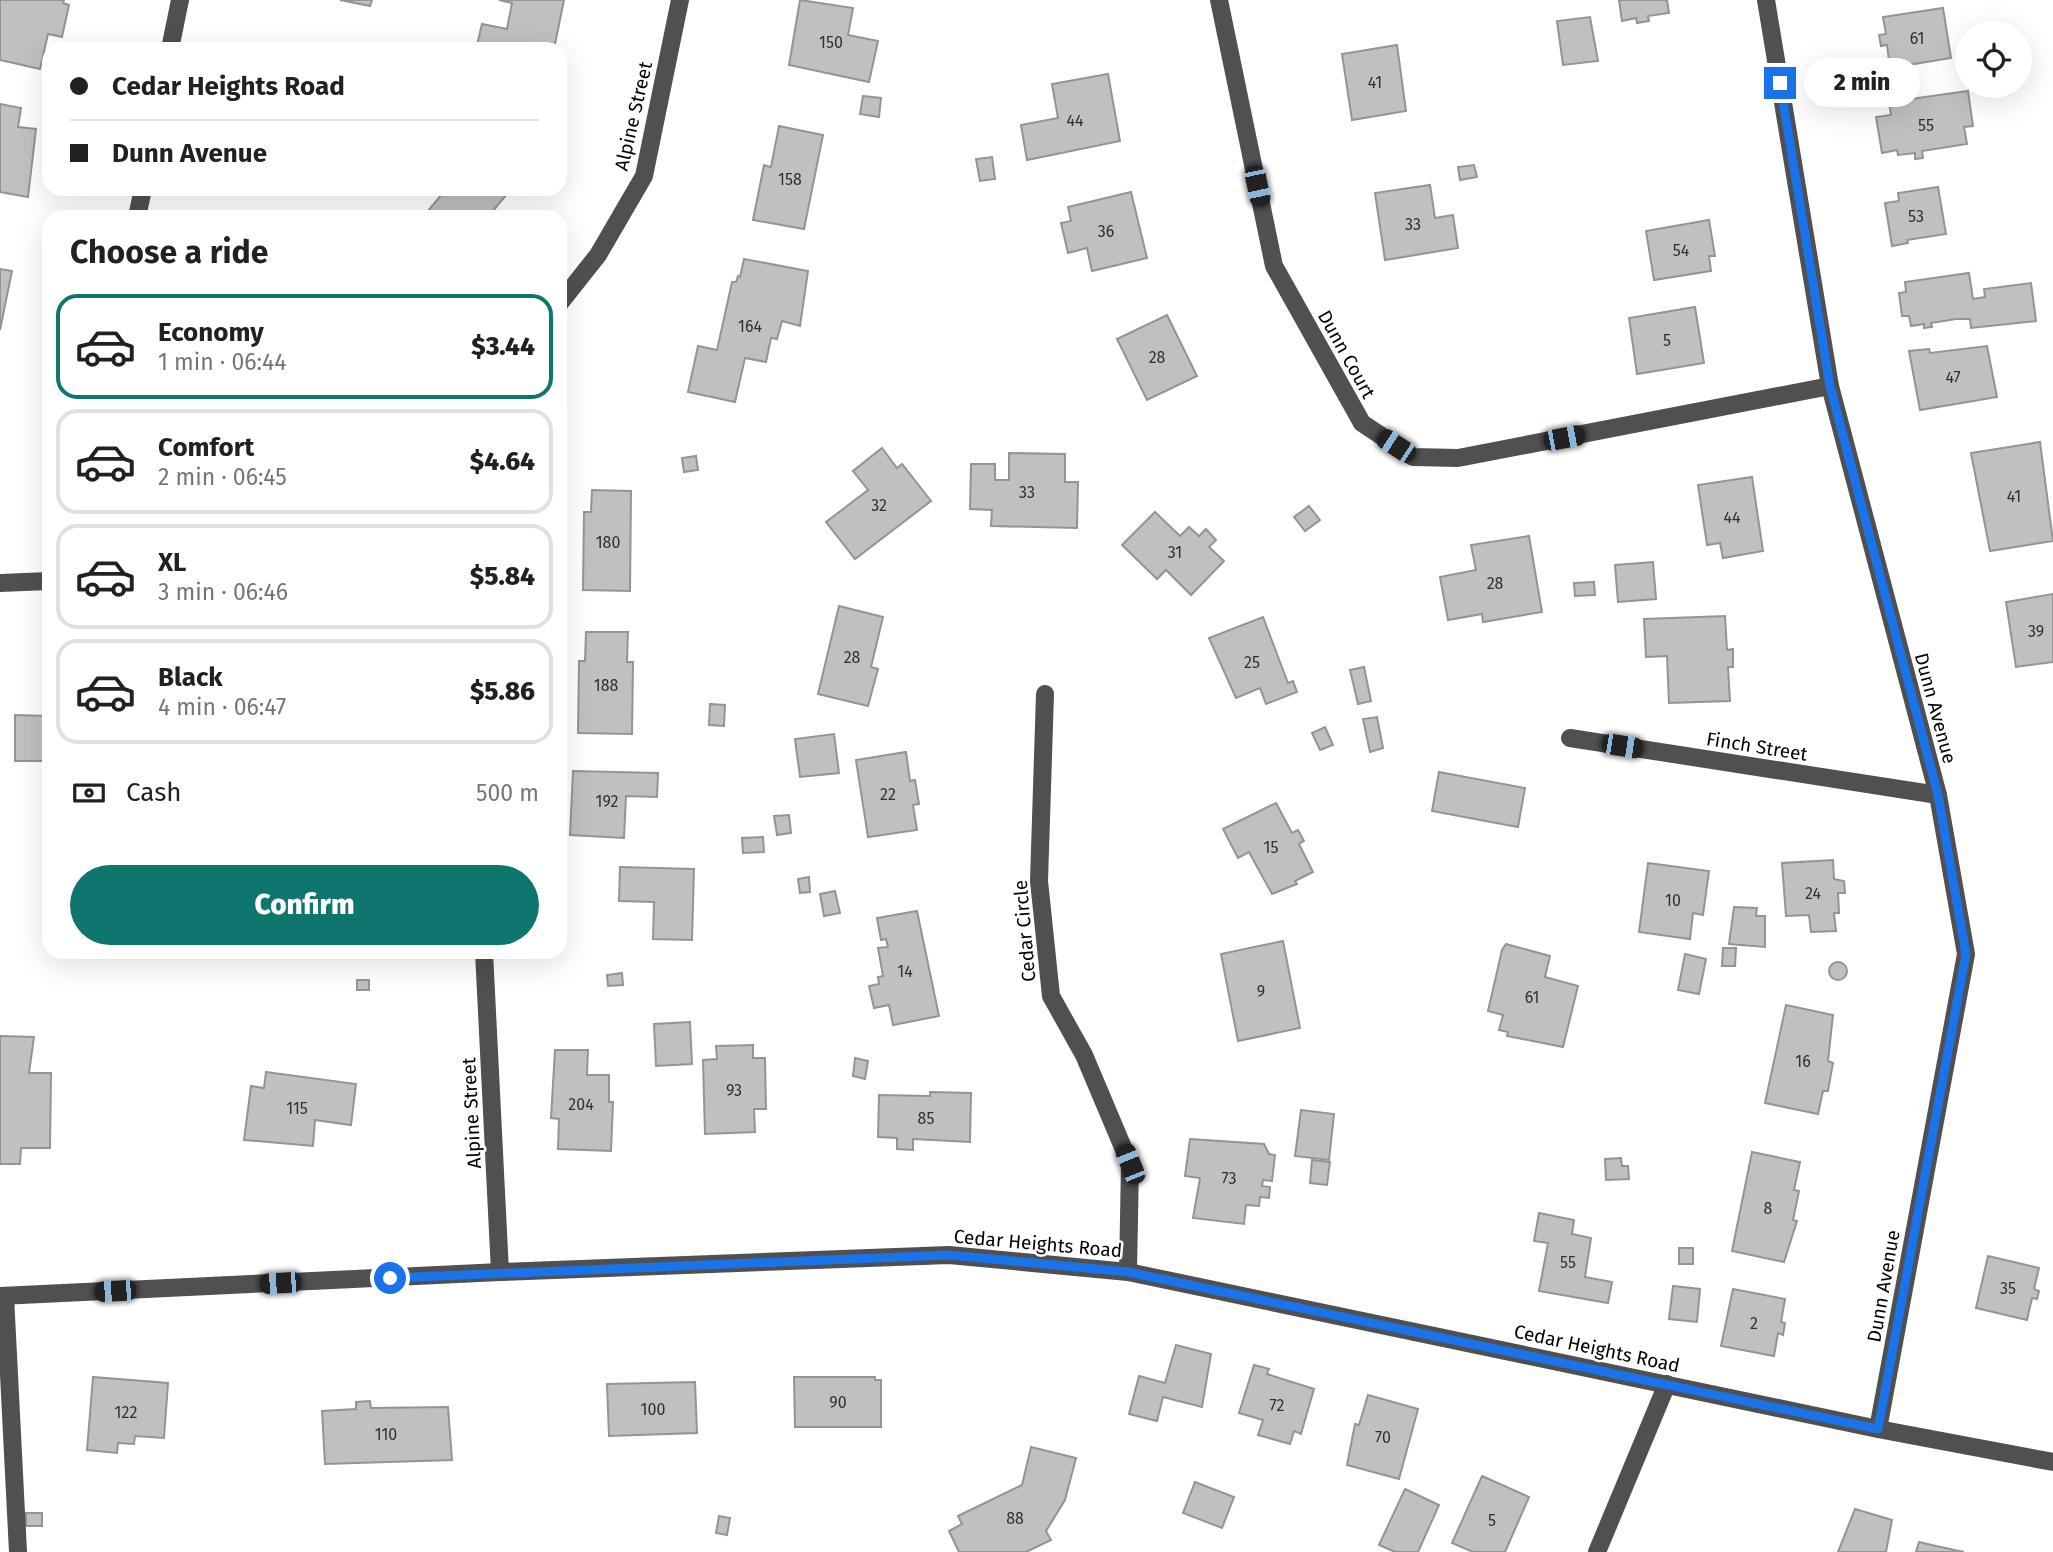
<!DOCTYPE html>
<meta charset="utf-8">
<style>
body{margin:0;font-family:"Fira Sans",sans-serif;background:#f2f2f2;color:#202124;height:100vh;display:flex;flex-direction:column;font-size:26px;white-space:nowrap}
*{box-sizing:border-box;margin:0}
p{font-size:23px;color:#757577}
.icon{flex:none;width:38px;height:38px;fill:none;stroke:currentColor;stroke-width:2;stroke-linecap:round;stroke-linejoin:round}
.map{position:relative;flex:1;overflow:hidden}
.details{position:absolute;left:42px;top:210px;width:525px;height:749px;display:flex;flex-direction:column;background:#fff;border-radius:21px;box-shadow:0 7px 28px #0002}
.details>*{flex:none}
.guide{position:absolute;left:42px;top:42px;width:525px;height:154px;border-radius:21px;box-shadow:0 7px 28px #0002;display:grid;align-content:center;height:154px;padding:0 28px;background:#fff}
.buttons{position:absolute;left:1955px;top:21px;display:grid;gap:14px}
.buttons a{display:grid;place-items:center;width:77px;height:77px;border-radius:50%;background:#fff;box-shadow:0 7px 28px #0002;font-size:35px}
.end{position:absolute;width:32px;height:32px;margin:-16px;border:9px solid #1a73e8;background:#fff;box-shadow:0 0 0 4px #fff}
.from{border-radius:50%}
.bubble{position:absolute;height:49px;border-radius:24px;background:#fff;box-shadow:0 7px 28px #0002;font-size:23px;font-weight:800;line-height:49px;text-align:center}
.car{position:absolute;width:21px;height:42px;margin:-21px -10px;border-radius:9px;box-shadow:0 0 5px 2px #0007;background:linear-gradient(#222 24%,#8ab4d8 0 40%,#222 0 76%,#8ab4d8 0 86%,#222 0)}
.guide b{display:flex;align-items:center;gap:24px;height:66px;font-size:26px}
.guide b+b{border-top:2px solid #e0e0e0}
.guide i{width:18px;height:18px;background:#202124}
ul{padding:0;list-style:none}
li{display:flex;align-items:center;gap:21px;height:105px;margin:0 14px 10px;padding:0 14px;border:4px solid #e0e0e0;border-radius:21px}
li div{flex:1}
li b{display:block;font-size:26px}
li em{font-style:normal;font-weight:800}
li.on{border-color:#0f766e}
li>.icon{width:63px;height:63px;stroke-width:1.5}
h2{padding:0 28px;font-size:32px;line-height:84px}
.pay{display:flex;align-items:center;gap:18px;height:77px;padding:0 28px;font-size:26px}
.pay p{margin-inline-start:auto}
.primary-button{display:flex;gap:14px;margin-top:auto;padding:14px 28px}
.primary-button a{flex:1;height:80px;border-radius:42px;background:#0f766e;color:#fff;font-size:28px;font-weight:800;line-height:80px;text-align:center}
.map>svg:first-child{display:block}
</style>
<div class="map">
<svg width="2053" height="1552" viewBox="0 0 2053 1552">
<rect width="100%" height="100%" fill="#fff"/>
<g fill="#c0c0c0" stroke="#949494" stroke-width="2">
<path d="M0,0h64l-1,3 6,2 -7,32 -14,-3 -8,35 -40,-9z"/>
<path d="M340,0h32l-2,6z"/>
<path d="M564,0l-10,49h-78l6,-25 25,5 5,-26 -13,-3z"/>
<path d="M800,0l53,8 -5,27 30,6 -9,41 -80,-17z"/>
<path d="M1619,0h48l2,13 -21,3 1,5 -12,2 -1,-5 -14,3z"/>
<path d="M1943,8l8,50 -61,10 -3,-23 -6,1 -2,-11 7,-1 -3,-17z"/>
<path d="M1590,17l8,44 -35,4 -6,-44z"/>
<path d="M1397,45l9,66 -54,9 -10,-66z"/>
<path d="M1108,74l12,67 -93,19 -6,-35 37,-7 -6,-34z"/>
<path d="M1968,91l5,35 -9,1 3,17 -45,7 1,7 -8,1v-6l-17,2 -1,-5 -15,3 -6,-36 15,-2 -2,-13z"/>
<path d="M863,96l18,2 -2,19 -19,-3z"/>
<path d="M0,104l21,4 -3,19 18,2 -8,68 -28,-5z"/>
<path d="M779,126l44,9 -19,94 -51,-9 11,-55 7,2z"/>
<path d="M992,157l3,22 -15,2 -4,-22z"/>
<path d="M1474,165l3,12 -17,3 -2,-13z"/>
<path d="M1430,185l5,33 18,-3 5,33 -73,12 -10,-67z"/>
<path d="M1938,187l8,47 -39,6 1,3 -16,3 -7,-43 14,-2 -1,-8z"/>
<path d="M446,189h65l-23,28h-65z"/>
<path d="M1131,192l16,66 -55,13 -5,-23 -19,5 -7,-30 10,-2 -3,-14z"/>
<path d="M1709,220l6,36h-6l2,15 -57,9 -8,-49z"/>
<path d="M744,259l64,12 -8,55 -18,-5 -5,18 -6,-1 -5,24 -21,-4 -10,44 -47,-10 10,-46 19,4 15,-68h4l2,-6 2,1z"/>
<path d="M0,269l12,2 -12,59z"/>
<path d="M1969,273l4,26 12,-2 -1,-8 47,-6 5,38 -65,7 -1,-9h-14l-25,4 1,4 -8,1v-4l-13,2 -2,-10h-7l-3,-23 7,-1 -1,-10z"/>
<path d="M1695,307l9,56 -67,11 -8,-56z"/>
<path d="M1167,315l30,61 -50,24 -30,-61z"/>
<path d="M1987,346l10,51 -77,13 -11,-59 20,-2 1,4z"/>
<path d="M2040,442l13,99 -63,10 -19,-98z"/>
<path d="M882,448l15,20 5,-4 29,37 -76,58 -29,-37 42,-32 -15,-19z"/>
<path d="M1009,453l56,1v28h13l-1,46 -86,-2 1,-16 -22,-1 1,-45h24v16h14z"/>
<path d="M696,456l2,14 -14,2 -2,-14z"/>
<path d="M1752,477l11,74 -40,7 -3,-15 -13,2 -9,-60z"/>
<path d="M592,490l39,1 -1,100 -47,-1 1,-78h7z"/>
<path d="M1309,506l11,14 -15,11 -11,-14z"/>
<path d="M1155,512l25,24 9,-9 10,9 7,-7 10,11 -7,7 15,14 -33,34 -25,-25 -9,9 -35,-34z"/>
<path d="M1529,536l13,76 -59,10 -1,-8 -34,6 -8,-43 36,-7 -5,-25z"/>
<path d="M1653,562l3,37 -38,3 -3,-37z"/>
<path d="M1594,582l1,13 -20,1 -1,-13z"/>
<path d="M2053,594v68l-37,5 -10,-65z"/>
<path d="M839,606l44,11 -12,50 7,2 -10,37 -50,-12z"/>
<path d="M1725,616l2,34 6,-1v18h-5l2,34 -61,2 -2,-47 -21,1 -2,-38z"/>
<path d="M1263,617l25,66 5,-2 4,11 -31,12 -6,-16 -24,10 -27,-60z"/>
<path d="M586,632h42l-1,30h6l-1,72 -54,-1 1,-72h6z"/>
<path d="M1364,667l7,34 -13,3 -8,-34z"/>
<path d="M710,704l15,1 -1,21 -15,-1z"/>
<path d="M15,715l34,1v45h-34z"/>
<path d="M1377,717l6,31 -13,4 -7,-33z"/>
<path d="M1325,727l8,18 -13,5 -8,-17z"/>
<path d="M834,734l5,39 -39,4 -5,-38z"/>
<path d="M906,752l4,29 5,-1 4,24 -6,1 4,25 -49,7 -12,-77z"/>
<path d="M573,771l85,2 -1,24 -31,-1 -2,42 -54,-3z"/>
<path d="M1439,772l86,16 -7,39 -86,-16z"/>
<path d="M1276,803l16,30 6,-3 6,11 -5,3 14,28 -18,9 2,3 -25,10 -23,-42 -11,6 -15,-29z"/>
<path d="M789,815l2,18 -14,2 -3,-19z"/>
<path d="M763,837l1,15 -21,1 -1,-15z"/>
<path d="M1833,860l1,19 10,2 1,12h-7l1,20h-5l2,18 -25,1 -2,-17 -23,1 -4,-53z"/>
<path d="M1648,863l61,8 -6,44 -10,-2 -3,26 -51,-7z"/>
<path d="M620,867l74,2 -2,71 -39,-1 1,-37 -35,-1z"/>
<path d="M809,877l1,15 -10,1 -2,-14z"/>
<path d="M835,891l5,22 -16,3 -4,-22z"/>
<path d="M1734,907l23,1 -1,8h9v31l-36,-3z"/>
<path d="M917,911l22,105 -46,9 -4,-20 -15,3 -5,-22 10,-2 -1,-7 5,-1 -5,-28 10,-1 -2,-8 -5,1 -4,-22z"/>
<path d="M1283,941l17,87 -62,13 -17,-87z"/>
<path d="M1506,944l44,12 -5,21 33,9 -15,61 -56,-11 1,-4 -9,-2 4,-15 -15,-4 14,-61z"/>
<path d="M1723,948h13l-1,18h-13z"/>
<path d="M1685,954l21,5 -7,35 -21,-4z"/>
<circle cx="1838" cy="971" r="9"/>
<path d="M622,973l1,12 -15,1 -1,-11z"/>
<rect x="357" y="980" width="12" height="10"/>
<path d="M1786,1005l47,10 -5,46 5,2 -5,28h-5l-5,23 -53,-11z"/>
<path d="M690,1022l2,42 -36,2 -2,-42z"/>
<path d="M0,1036l34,1 -5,36h22l-1,75h-29l-1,16h-20z"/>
<path d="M753,1045v13h12l1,51h-12l1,23 -50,2 -2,-74 14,-1 -1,-13z"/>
<path d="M555,1050h33l-1,25h22v27h4l-2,49 -53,-2 1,-30 -8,-1z"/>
<path d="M855,1058l13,3 -3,18 -12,-3z"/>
<path d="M266,1072l90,12 -5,41 -36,-5 -2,26 -69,-6 7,-54 13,2z"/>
<path d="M930,1092l41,1 -1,49 -57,-3v11l-16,-1v-11l-19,-1 1,-42 51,1z"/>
<path d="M1301,1110l33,4 -5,46 -34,-4z"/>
<path d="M1190,1139l74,5 5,10 6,1 -3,26 -9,-1 -1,6 8,1 -1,11 -9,-1 -1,9 -13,-1 -2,19 -51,-6 7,-40 -15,-2z"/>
<path d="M1752,1152l48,10 -6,28 5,1 -6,29 4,1 -13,41 -52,-11z"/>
<path d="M1621,1158l1,8h6l1,13 -23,1 -1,-21z"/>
<path d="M1312,1160l18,2 -3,23 -17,-2z"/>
<path d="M1539,1213l35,7 -2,14 19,4 -6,39 27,5 -4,21 -69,-12 9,-48 -14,-2z"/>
<rect x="1679" y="1248" width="14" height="16"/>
<path d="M1988,1256l51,12 -5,21 5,2 -2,8 -5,-1 -5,22 -51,-12z"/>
<path d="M1673,1286l27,3 -3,33 -28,-3z"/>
<path d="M1733,1289l52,10 -4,23 4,1 -2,12 -5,-2 -4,23 -53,-10z"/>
<path d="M1176,1345l35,9 -9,53 -39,-10 -6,24 -28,-7 10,-38 26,7z"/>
<path d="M1254,1365l15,4 -2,5 47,15 -13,45 -7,-3 -4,13 -32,-9 5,-15 -24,-7z"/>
<path d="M93,1377l75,6 -4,55 -29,-2 -1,8 -16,-1 -1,10 -30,-3z"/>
<path d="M794,1377h81v3h6v47h-86z"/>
<path d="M695,1382l2,51 -88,3 -2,-52z"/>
<path d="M1368,1395l50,14 -19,70 -52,-14 8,-41 4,1z"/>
<path d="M370,1401l1,7 77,-1 4,53 -127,4 -3,-53 34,-2v-7z"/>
<path d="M1031,1447l45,11 -11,42 -19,31 5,9 -25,12h-67l-10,-21 13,-7 -4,-8 64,-31z"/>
<path d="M1482,1476l47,21 -24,55h-32l-21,-9z"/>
<path d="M1195,1482l39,15 -12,31 -39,-15z"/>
<path d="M1405,1489l34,16 -21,47h-23l-16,-7z"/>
<path d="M1855,1509l37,11 -6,32h-48z"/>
<rect x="26" y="1513" width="16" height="13"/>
<path d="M719,1516l11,2 -3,17 -11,-2z"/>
<path d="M1919,1542l17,4 28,6h-48z"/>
</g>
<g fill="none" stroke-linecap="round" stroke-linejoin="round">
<g stroke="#505050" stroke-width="18">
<path d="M1219,0l55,266 88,157 51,34 45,1 372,-72"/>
<path d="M1766,0l64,386 108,409 28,159 -88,475"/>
<path d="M170,49l10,-49"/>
<path d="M137,217l6,-28"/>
<path d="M560,303l38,-48 46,-79 36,-176"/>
<path d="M0,583l49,-2"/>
<path d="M1045,694l-6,187 12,115 33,59 46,109 -2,108"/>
<path d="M1570,738l368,57"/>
<path d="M484,952l16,320"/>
<path d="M0,1296l500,-24 449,-17 179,17 750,157 175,33"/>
<path d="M5,1296l13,256"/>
<path d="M1597,1552l70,-168"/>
</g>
</g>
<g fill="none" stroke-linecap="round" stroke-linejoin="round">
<path stroke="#1a73e8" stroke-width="9" d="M390,1278l559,-23 179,17 750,157 88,-475 -28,-159 -108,-409 -50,-303"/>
</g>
<g text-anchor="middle" stroke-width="5" stroke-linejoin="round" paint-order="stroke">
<g font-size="16" fill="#303030">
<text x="1917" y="44">61</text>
<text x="831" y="48">150</text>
<text x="1375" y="88">41</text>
<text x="1075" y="126">44</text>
<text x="1926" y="131">55</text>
<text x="790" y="185">158</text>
<text x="1916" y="222">53</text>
<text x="1413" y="230">33</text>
<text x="1106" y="237">36</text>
<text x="1681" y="256">54</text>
<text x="750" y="332">164</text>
<text x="1667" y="346">5</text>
<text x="1157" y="363">28</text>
<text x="1953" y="383">47</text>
<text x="1027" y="498">33</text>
<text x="2014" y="502">41</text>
<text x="879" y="511">32</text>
<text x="1732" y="523">44</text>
<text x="608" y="548">180</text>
<text x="1175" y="558">31</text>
<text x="1495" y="589">28</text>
<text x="2036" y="637">39</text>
<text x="852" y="663">28</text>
<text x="1252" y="668">25</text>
<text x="606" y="691">188</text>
<text x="888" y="800">22</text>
<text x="607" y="807">192</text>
<text x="1271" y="853">15</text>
<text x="1813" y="899">24</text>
<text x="1673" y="906">10</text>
<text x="905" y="977">14</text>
<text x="1261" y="997">9</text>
<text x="1532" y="1003">61</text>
<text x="1803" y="1067">16</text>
<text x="734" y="1096">93</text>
<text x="581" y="1110">204</text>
<text x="297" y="1114">115</text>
<text x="926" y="1124">85</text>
<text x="1229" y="1184">73</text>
<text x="1768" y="1214">8</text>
<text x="1568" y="1268">55</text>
<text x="2008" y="1294">35</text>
<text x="1754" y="1329">2</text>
<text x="838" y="1408">90</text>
<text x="1277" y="1411">72</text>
<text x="653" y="1415">100</text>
<text x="126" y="1418">122</text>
<text x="386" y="1440">110</text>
<text x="1383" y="1443">70</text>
<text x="1015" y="1524">88</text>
<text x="1492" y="1526">5</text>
</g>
<g font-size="19" fill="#000" stroke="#fff">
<text transform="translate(633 116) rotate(-77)" y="7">Alpine Street</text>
<text transform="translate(1347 354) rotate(61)" y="7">Dunn Court</text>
<text transform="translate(1936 708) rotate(75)" y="7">Dunn Avenue</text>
<text transform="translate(1757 746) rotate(9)" y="7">Finch Street</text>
<text transform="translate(1024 931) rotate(-95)" y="7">Cedar Circle</text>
<text transform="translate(471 1113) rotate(-93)" y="7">Alpine Street</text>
<text transform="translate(1038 1243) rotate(5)" y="7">Cedar Heights Road</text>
<text transform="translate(1883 1286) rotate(-80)" y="7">Dunn Avenue</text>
<text transform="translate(1597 1348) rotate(12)" y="7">Cedar Heights Road</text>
</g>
</g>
</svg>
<div class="buttons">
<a><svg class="icon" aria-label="locate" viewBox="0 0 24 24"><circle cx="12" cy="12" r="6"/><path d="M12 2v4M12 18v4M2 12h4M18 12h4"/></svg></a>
</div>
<i class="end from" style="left:390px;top:1278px"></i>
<i class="end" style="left:1780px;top:83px"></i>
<div class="bubble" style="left:1804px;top:58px;width:116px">2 min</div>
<i class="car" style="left:1257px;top:186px;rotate:168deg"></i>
<i class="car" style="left:1564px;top:438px;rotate:79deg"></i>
<i class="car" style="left:1396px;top:446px;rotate:303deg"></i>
<i class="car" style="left:1622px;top:746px;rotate:99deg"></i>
<i class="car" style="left:1130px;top:1164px;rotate:338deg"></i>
<i class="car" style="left:280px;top:1283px;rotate:267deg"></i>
<i class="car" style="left:115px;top:1291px;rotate:267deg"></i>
<div class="guide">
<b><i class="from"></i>Cedar Heights Road</b>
<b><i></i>Dunn Avenue</b>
</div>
<section class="details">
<h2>Choose a ride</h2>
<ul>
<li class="on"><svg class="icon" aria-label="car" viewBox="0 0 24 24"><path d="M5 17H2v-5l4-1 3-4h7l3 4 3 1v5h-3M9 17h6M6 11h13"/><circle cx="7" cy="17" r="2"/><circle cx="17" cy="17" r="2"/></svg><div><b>Economy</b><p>1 min · 06:44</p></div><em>$3.44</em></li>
<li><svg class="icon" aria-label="car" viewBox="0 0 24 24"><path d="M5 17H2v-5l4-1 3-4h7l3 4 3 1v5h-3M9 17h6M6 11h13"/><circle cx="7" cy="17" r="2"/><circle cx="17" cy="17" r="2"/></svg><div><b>Comfort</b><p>2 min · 06:45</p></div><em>$4.64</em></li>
<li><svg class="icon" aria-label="car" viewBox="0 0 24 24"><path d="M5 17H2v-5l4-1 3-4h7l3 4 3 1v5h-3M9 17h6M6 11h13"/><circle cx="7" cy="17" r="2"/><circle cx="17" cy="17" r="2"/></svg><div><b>XL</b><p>3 min · 06:46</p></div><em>$5.84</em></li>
<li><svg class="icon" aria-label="car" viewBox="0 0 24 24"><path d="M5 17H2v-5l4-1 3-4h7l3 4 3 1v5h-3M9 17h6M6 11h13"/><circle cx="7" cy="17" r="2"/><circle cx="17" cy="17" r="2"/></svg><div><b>Black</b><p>4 min · 06:47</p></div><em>$5.86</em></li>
</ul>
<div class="pay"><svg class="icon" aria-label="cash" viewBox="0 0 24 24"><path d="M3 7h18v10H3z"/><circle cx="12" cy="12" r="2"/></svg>Cash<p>500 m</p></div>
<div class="primary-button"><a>Confirm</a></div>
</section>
</div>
